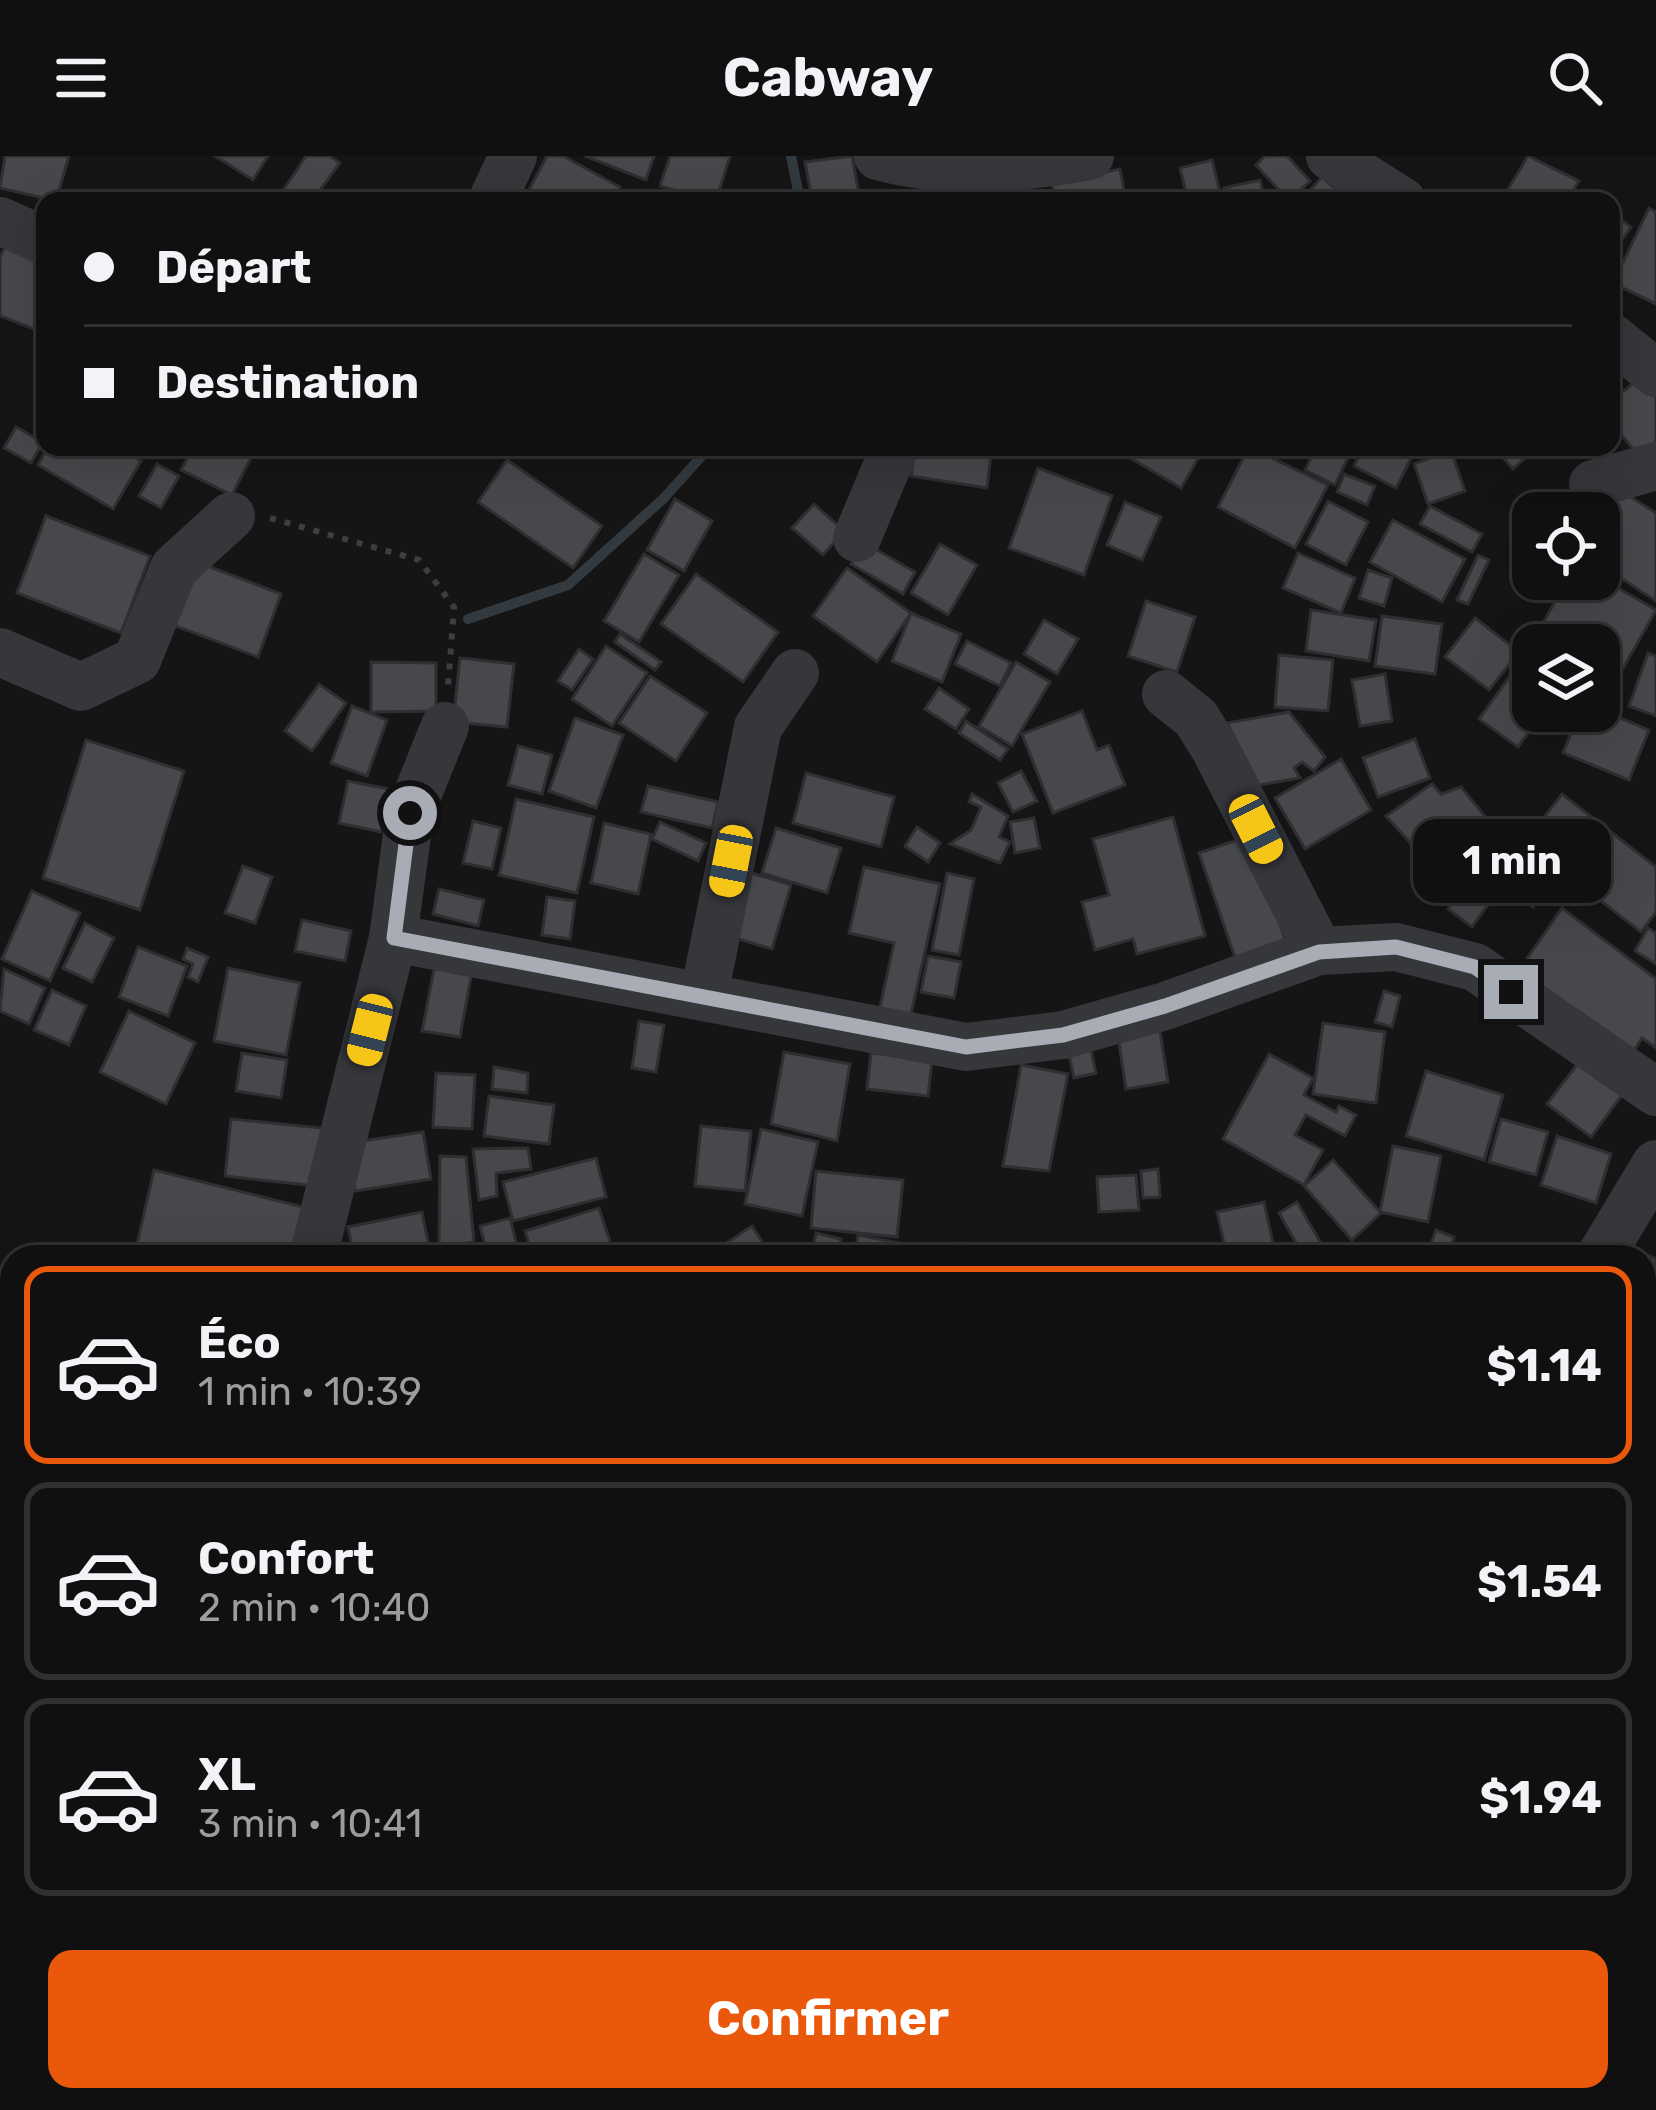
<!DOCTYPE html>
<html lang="fr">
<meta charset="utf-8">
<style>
body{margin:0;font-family:Rubik,sans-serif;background:#1e1e1e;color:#f1f3f6;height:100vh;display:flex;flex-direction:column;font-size:45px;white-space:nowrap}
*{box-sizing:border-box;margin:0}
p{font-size:39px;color:#9c9d9f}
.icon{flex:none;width:66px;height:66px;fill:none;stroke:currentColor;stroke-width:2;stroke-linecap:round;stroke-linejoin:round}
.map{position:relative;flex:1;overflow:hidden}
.drawer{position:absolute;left:0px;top:1089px;width:1656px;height:867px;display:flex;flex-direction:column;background:#101010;border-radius:36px 36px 0 0;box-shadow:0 12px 48px #0002,0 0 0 3px #303030}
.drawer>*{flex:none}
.banner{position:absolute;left:36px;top:36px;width:1584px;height:264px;border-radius:24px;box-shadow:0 12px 48px #0002,0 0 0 3px #303030;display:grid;align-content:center;height:264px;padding:0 48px;background:#101010}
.controls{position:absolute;left:1512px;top:336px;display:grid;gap:24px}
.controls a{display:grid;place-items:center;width:108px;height:108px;border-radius:24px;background:#101010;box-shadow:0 12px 48px #0002,0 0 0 3px #303030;font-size:60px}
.end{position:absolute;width:54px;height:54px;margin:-27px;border:15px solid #a8adb5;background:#111;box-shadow:0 0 0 6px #111}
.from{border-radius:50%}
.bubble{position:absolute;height:84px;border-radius:24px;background:#101010;box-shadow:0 12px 48px #0002,0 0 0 3px #303030;font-size:39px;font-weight:700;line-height:84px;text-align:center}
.car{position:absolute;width:36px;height:72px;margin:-36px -18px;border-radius:15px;box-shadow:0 0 9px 3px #0007;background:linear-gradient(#f5c518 24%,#345 0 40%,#f5c518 0 76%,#345 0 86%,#f5c518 0)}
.banner b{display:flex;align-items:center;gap:42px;height:114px;font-size:45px}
.banner b+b{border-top:3px solid #303030}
.banner i{width:30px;height:30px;background:#f1f3f6}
ul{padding:21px 0 0;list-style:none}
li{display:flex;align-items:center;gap:36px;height:198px;margin:0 24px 18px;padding:0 24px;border:6px solid #303030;border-radius:24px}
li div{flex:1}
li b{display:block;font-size:45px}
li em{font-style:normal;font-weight:700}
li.active{border-color:#ea580c}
li>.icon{width:108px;height:108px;stroke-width:1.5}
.action{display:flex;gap:24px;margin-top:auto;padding:24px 48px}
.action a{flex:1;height:138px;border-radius:24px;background:#ea580c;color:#fff;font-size:48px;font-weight:700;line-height:138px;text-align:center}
header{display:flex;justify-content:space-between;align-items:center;height:156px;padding:0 48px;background:#101010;font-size:54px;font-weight:700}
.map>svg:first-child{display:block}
</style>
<header><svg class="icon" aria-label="menu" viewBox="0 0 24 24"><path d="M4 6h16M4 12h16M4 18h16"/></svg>Cabway<svg class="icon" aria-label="search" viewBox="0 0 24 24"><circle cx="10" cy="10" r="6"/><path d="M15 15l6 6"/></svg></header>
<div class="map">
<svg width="1656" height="1954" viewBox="0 0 1656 1954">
<rect width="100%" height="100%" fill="#151516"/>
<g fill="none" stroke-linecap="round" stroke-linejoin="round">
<g stroke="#323a3f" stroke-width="10">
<path d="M791,0l9,45"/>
<path d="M468,463l100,-34 95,-86 47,-52"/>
</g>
</g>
<g fill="#47484b" stroke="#2f2f32" stroke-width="3">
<path d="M5,0h64l-13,45 -56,-13z"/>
<path d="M215,0h53l-15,24z"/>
<path d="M306,0h24l10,7 -28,38h-36z"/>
<path d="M547,0h16l57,31 -8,14h-89z"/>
<path d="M585,0h69l-8,24z"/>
<path d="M670,0h60l-14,45 -56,-15z"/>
<path d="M852,0l8,45h-48l-7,-39z"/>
<path d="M1265,0h22l23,25 -21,20 -33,-36z"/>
<path d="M1528,0l51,25 -12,20h-66z"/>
<path d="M1212,4l10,41h-34l-8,-33z"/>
<path d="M1120,13l6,32h-70l-4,-18z"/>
<path d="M1322,21l27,24h-49z"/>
<path d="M1260,24l5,21h-38l-3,-13z"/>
<path d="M1649,52l7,4v92l-43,-21z"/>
<path d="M1611,57l20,14 -20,29z"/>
<path d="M9,80l36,14 -3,82 -42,-16v-58z"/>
<path d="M1641,221l15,21v50l-15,12 -30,-39v-20z"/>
<path d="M16,271l27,15 -12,21 -27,-15z"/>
<path d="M48,291h70l23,14 -28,48 -75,-44z"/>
<path d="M193,291h61l2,1 -24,47 -51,-25z"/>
<path d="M915,291l76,7 -4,34 -76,-12z"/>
<path d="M1139,291h66l-24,41 -49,-29z"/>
<path d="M1249,291l79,38 -33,63 -77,-41z"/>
<path d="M1316,291h37l-18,38 -30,-15z"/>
<path d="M1363,291h54l-21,41 -42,-22z"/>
<path d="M1494,291h43l-24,22z"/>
<path d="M1451,294l14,41 -37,13 -14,-40z"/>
<path d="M507,304l95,66 -29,42 -95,-66z"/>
<path d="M157,308l22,12 -18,32 -22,-12z"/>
<path d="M1038,312l74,28 -28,79 -75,-27z"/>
<path d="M1344,318l31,12 -8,19 -30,-13z"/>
<path d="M1623,336l33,21v88l-57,-37v-33z"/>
<path d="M675,343l37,22 -28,50 -37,-21z"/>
<path d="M1328,345l40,21 -22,43 -40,-21z"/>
<path d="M1125,346l36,15 -19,43 -35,-15z"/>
<path d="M814,348l30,27 -21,24 -31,-27z"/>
<path d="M1430,350l52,28 -10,18 -52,-28z"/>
<path d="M46,360l104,40 -29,77 -104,-40z"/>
<path d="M1393,364l72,39 -23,43 -72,-40z"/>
<path d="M863,386l52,30 -12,22 -52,-30z"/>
<path d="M940,388l37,21 -29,50 -37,-22z"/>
<path d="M1298,397l57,25 -14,35 -58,-25z"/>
<path d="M644,398l35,21 -40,67 -35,-21z"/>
<path d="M1478,399l11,5 -21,44 -11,-4z"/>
<path d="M197,406l84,32 -23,63 -85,-32z"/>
<path d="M847,412l64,45 -34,49 -64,-46z"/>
<path d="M1368,414l24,8 -8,28 -25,-8z"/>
<path d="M696,418l82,58 -35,50 -82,-58z"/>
<path d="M1599,421l57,33 -48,85 -9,-5v-45l-71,4 40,-70z"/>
<path d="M1146,445l49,16 -18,55 -49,-16z"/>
<path d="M1311,454l65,10 -7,41 -63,-10z"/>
<path d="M911,457l50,21 -19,48 -50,-21z"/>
<path d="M1382,460l60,8 -7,50 -60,-8z"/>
<path d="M1475,462l44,34 -30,38 -44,-33z"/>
<path d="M1044,464l34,19 -21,35 -33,-20z"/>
<path d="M620,478l41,28 -6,8 -40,-28z"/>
<path d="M967,485l44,22 -11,23 -45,-22z"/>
<path d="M606,490l41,27 -35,53 -40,-27z"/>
<path d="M579,493l14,10 -21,31 -14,-9z"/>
<path d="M1648,497l8,3v60l-27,-10z"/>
<path d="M1279,499l54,5 -5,51 -53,-4z"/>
<path d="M460,502l54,6 -7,63 -54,-5z"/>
<path d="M1523,502l10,8v45h11l-26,36 -39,-28z"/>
<path d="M371,506l65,1v48l-65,1z"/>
<path d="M1016,506l34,20 -38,64 -33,-20z"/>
<path d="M1385,518l7,47 -32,5 -8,-46z"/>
<path d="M650,520l57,37 -31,48 -57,-38z"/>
<path d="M319,528l27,19 -34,48 -27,-20z"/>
<path d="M939,532l30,21 -13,20 -31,-20z"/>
<path d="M352,550l35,14 -20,56 -36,-13z"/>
<path d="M1599,553l50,21 -20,50 -66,-27 17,-42z"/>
<path d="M1082,555l15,39 12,-5 16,40 -72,28 -31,-79z"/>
<path d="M1289,556l36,45 -11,14 -12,-9 -8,6 6,10 -41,7 -32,-62z"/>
<path d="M575,562l48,17 -27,73 -47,-17z"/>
<path d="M966,565l42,28 -8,11 -41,-27z"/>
<path d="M1415,583l15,39 -52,19 -15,-39z"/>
<path d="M86,584l98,31 -44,139 -97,-32z"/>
<path d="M518,590l34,9 -10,39 -34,-9z"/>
<path d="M1341,603l30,51 -66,39 -30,-51z"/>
<path d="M1021,615l16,30 -24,11 -15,-29z"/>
<path d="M806,617l88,24 -13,50 -88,-24z"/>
<path d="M348,625l41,8 -8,43 -42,-9z"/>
<path d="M1432,628l9,10 20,-7 40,49 -56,45 -59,-65z"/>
<path d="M648,630l70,16 -6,26 -71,-16z"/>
<path d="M972,638l36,22 -9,21 11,5 -10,21 -50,-19 21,-14 10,-23 -12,-5z"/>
<path d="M1562,638l94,73v45l-15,20 -116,-90z"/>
<path d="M516,643l78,18 -17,76 -78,-18z"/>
<path d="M1173,661l32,119 -68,18 -4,-15 -38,11 -13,-48 27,-7 -16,-56z"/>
<path d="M1034,662l6,30 -25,5 -5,-31z"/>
<path d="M473,665l28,7 -9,41 -29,-6z"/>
<path d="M660,666l46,21 -8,18 -46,-22z"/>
<path d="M604,667l47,11 -13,60 -47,-11z"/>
<path d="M917,671l23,16 -12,19 -23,-16z"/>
<path d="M776,672l65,20 -14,45 -65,-20z"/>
<path d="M1249,680l38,109 -50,18 -38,-110z"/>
<path d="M1514,687l43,30 -24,34 -43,-30z"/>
<path d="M243,710l29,11 -17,46 -30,-10z"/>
<path d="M864,711l76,17 -31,139 -31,-7 16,-73 -45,-10z"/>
<path d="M738,713l53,16 -19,64 -53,-16z"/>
<path d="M947,717l27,6 -15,76 -27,-5z"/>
<path d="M1472,719l12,5 9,18 -21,29 -24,-18z"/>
<path d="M439,733l45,11 -6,26 -45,-12z"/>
<path d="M32,735l48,22 -30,68 -48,-22z"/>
<path d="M547,741l28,4 -5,38 -28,-4z"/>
<path d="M1562,752l94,71v69l-14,-10 -13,20 -114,-82z"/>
<path d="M302,764l49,11 -6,30 -50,-10z"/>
<path d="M85,767l29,15 -22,44 -29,-14z"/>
<path d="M1648,772l8,5v31l-21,-13z"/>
<path d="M138,791l49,19 -19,50 -49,-19z"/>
<path d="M187,792l21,9 -10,25 -10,-5 5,-13 -10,-5z"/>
<path d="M928,800l33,6 -7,36 -33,-6z"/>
<path d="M436,803l37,7 -13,71 -38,-6z"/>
<path d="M228,812l72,15 -14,72 -72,-14z"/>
<path d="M4,813l41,19 -16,36 -29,-13z"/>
<path d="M52,834l34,16 -17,39 -35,-15z"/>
<path d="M1384,835l16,5 -8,31 -17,-5z"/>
<path d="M129,855l66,32 -29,61 -66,-32z"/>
<path d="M639,865l25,4 -8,47 -24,-4z"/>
<path d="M1323,867l62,9 -9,71 -63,-9z"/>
<path d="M1160,875l8,51 -42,7 -8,-52z"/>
<path d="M1090,890l6,27 -22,5 -6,-28z"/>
<path d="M784,896l66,12 -13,77 -66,-17z"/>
<path d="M242,897l45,7 -6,38 -45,-7z"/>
<path d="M871,897l61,7 -4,36 -61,-7z"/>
<path d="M1269,898l44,24 -9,17 32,17 3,-6 17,9 -11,21 -39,-21 -11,20 28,15 -19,35 -81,-46z"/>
<path d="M1582,902l43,33 -34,46 -44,-33z"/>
<path d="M1021,909l47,9 -19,97 -46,-5z"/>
<path d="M494,911l34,6 -1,20 -35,-4z"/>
<path d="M1426,915l77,24 -19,65 -78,-24z"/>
<path d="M436,917l39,2 -3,54 -39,-2z"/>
<path d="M489,940l65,9 -5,39 -65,-8z"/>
<path d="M231,963l91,9 -6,58 -91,-10z"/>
<path d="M1501,963l47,13 -12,43 -47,-13z"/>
<path d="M701,970l50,5 -6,60 -50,-5z"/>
<path d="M761,973l57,13 -16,74 -57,-12z"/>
<path d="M423,976l8,47 -76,12 -7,-48z"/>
<path d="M1557,980l54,18 -15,49 -55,-18z"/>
<path d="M1393,990l48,10 -13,66 -48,-10z"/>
<path d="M528,992l3,21 -35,4 1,23 -18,4 -6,-51z"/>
<path d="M440,1000l26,1 8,85 -35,5z"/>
<path d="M596,1002l10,39 -93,24 -10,-39z"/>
<path d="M1333,1004l48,53 -29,27 -48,-54z"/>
<path d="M1158,1013l2,28 -17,1 -2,-27z"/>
<path d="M154,1014l149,37 -12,50h-117l-38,-9z"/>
<path d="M816,1015l87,9 -6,57 -86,-9z"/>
<path d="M1136,1019l3,35 -40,2 -2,-35z"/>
<path d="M1264,1046l12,55h-49l-10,-45z"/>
<path d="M1297,1046l29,50 -10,5h-12l-25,-44z"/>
<path d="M599,1052l16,49h-82l-8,-26z"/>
<path d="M422,1056l9,45h-77l-6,-30z"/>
<path d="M510,1062l10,39h-32l-8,-31z"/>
<path d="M752,1070l20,31h-56l-3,-5z"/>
<path d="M1436,1074l18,7 -7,20h-21z"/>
<path d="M816,1077l25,6 -3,14 7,4h-34z"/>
<path d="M858,1079l67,13 -1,9h-70z"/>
<path d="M958,1087l59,3v11h-60z"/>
<path d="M1629,1090l27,13v116l-12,-6v-112h-21z"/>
<path d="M1644,1291l12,7v50l-12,-7z"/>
<path d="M12,1338v74l-12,2v-74z"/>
<path d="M1644,1348l12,7v75l-12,-7z"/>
<path d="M12,1630v44l-12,1v-44z"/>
<path d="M0,1680l10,55 -10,1z"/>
<path d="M1644,1774l12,7v53l-12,18z"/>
<path d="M0,1840l10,79 -10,1z"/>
<path d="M12,1932v12h55l2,10h-69v-20z"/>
<path d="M187,1944h67l2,10h-68z"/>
<path d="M307,1944h54l2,10h-53z"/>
<path d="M406,1944h61l2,10h-61z"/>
<path d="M1397,1944h72l-8,10h-51z"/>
</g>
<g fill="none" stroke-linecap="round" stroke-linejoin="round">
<path stroke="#3c3e42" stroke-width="6" stroke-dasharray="6 9" stroke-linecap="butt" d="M270,362l149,42 35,47 -6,79"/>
<g stroke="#36373b" stroke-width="48">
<path d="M878,0c69,19 142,13 212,0"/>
<path d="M1330,0l72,45"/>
<path d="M492,45l21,-45"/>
<path d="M0,65l45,20"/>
<path d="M1611,181l45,36"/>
<path d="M1593,328l63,-18"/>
<path d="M857,382l38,-91"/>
<path d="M0,496l81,35 56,-27 37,-92 57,-52"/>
<path d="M1166,538l30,24 18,29 105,204"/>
<path d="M393,782l573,109 97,-12 102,-29 154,-55 77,-4 79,20 181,125"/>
<path d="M704,839l54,-268 37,-54"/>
<path d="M313,1101l80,-319 17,-125 35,-87"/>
<path d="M1600,1101l56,-93"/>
<path d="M1644,1239l12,7"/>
<path d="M0,1277l12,-2"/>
<path d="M1644,1701l12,5"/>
<path d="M0,1819l12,-1"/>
<path d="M287,1944l3,10"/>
<path d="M685,1944l3,10"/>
<path d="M1371,1944l15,10"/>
<path d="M1119,1954l7,-10"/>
</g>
</g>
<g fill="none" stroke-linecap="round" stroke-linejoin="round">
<path stroke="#a8adb5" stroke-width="15" d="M410,657l-16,125 572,109 97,-12 102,-29 154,-54 77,-5 79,20 36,25"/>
</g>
</svg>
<div class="controls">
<a><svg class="icon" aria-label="locate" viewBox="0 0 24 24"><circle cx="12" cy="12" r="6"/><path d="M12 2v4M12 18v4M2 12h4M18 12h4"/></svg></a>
<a><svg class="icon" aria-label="layers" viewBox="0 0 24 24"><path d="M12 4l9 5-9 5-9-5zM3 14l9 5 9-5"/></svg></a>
</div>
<i class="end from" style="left:410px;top:657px"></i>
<i class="end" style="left:1511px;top:836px"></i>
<div class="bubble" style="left:1413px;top:663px;width:198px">1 min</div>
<i class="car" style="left:1256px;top:673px;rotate:153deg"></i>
<i class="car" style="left:731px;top:705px;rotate:191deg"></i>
<i class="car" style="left:370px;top:874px;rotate:194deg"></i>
<div class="banner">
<b><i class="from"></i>Départ</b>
<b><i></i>Destination</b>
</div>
<section class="drawer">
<ul>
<li class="active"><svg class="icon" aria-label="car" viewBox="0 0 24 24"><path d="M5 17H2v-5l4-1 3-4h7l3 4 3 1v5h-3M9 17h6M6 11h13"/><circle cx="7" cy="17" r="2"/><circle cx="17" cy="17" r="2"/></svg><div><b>Éco</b><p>1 min · 10:39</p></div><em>$1.14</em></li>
<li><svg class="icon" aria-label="car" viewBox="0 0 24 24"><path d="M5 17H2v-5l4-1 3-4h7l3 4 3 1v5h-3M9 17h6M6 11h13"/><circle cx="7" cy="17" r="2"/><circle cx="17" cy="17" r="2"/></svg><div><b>Confort</b><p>2 min · 10:40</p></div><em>$1.54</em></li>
<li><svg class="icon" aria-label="car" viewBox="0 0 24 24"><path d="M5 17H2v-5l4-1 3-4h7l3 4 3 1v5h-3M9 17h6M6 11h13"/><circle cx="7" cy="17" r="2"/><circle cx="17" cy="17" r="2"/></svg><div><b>XL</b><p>3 min · 10:41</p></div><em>$1.94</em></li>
</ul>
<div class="action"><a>Confirmer</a></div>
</section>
</div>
